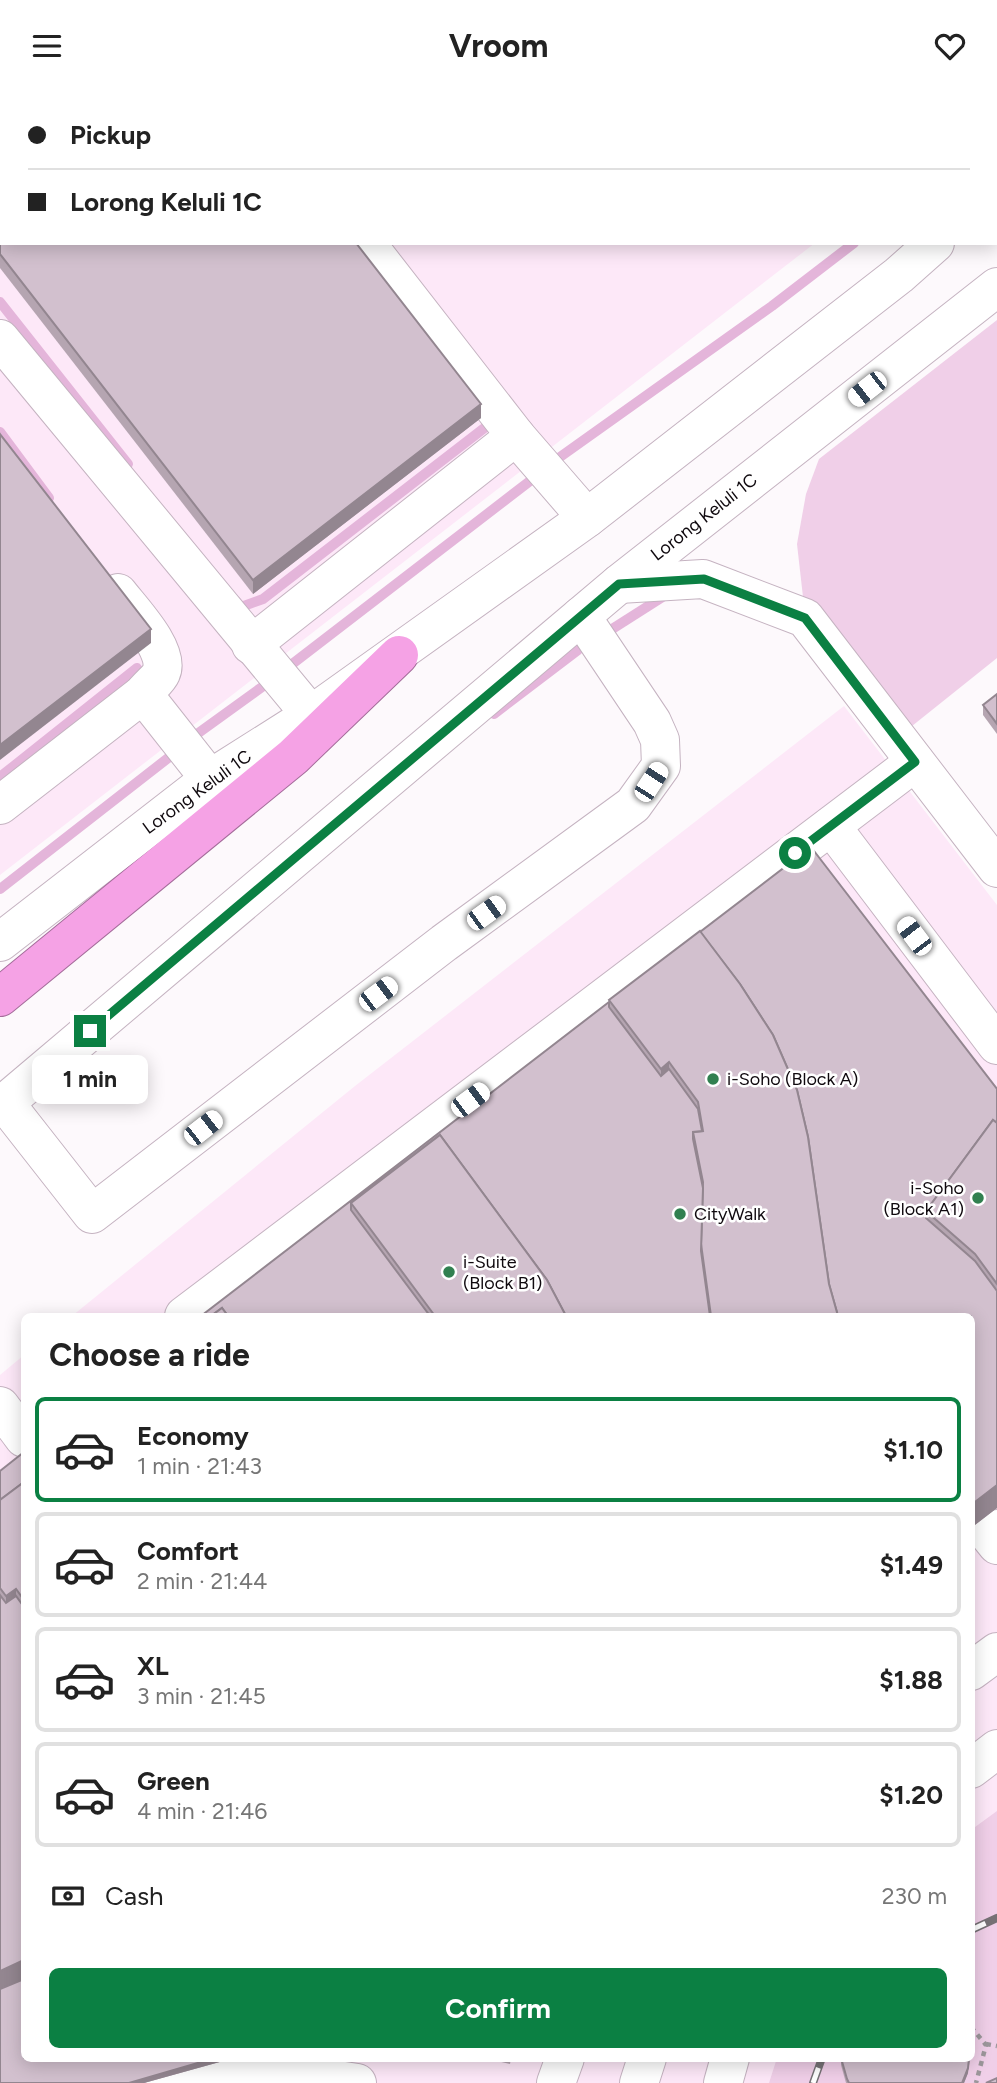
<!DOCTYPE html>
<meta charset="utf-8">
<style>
body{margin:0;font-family:Figtree,sans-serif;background:#f2f2f2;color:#222;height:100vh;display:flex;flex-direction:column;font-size:26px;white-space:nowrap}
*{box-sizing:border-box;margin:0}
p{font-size:23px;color:#767676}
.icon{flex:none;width:38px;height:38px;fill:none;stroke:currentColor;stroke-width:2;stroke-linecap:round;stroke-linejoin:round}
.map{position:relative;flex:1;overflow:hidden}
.details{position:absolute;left:21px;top:1222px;width:954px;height:749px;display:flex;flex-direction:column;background:#fff;border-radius:10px;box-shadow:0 4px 18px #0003}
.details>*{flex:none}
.top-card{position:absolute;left:0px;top:0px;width:998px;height:154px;box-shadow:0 4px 18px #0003;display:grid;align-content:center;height:154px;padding:0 28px;background:#fff}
.end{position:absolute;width:32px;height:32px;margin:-16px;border:9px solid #0b8043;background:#fff;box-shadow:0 0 0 4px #fff}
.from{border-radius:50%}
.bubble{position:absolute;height:49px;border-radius:10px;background:#fff;box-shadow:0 4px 18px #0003;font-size:23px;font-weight:700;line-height:49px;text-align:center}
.car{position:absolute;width:21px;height:42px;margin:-21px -10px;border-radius:9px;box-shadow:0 0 5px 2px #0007;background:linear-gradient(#fff 24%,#345 0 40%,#fff 0 76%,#345 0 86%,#fff 0)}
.top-card b{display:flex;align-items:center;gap:24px;height:66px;font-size:26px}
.top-card b+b{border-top:2px solid #e0e0e0}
.top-card i{width:18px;height:18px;background:#222}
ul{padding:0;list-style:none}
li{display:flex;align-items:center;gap:21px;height:105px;margin:0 14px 10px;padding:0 14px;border:4px solid #e0e0e0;border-radius:10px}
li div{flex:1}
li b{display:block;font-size:26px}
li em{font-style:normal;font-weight:700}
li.active{border-color:#0b8043}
li>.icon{width:63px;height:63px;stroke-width:1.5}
h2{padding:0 28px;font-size:32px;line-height:84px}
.pay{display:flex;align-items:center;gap:18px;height:77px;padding:0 28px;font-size:26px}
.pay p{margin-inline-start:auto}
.button{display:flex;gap:14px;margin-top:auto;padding:14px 28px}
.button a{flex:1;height:80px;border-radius:10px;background:#0b8043;color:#fff;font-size:28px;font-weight:700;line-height:80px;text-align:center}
header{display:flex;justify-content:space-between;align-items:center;height:91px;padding:0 28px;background:#fff;font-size:32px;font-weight:700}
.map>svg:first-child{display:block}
</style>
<header><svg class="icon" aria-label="menu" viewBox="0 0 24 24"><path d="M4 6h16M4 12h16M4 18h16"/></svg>Vroom<svg class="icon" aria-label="heart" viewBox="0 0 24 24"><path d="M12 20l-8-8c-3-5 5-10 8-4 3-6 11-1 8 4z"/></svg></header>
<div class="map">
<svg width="997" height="1992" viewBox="0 0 997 1992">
<rect width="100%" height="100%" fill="#fdf9fc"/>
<g fill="#fde8f8">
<path d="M0,0h997v11l-1,-9h-994v150h813l-815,632z"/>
<path d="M844,615l153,199v1178h-997v-708l24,-20v703h947v-742h-899l283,-230z"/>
</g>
<g fill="#f0cfe8">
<path d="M997,229v338l-90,72 -104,-133 -6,-53 9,-50 13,-35z"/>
<path d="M997,1720v272h-228l8,-25h194v-228z"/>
</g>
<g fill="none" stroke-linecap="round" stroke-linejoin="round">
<g stroke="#e4b5da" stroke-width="10">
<path d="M996,37l1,-1"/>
<path d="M0,211l128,162"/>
<path d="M0,341l49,66"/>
<path d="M551,368l2,3 219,-156 82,-63"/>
<path d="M236,510l5,6 22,-8 233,-180"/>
<path d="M609,540l55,-35"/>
<path d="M287,577l243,-187"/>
<path d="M494,623l84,-64"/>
<path d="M197,643l65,-47"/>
<path d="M0,686l137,-109"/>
<path d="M0,798l172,-134"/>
</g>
<g stroke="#c5b3c1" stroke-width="40">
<g id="minor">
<path d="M249,0l1,2"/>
<path d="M461,0l1,2"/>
<path d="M996,97l1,-2"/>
<path d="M366,152l150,193 71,82"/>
<path d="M0,248l311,376"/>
<path d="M619,493l84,-5 102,39 192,250"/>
<path d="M251,554l265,-209"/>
<path d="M143,603l67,85"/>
<path d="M0,714l143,-111c5,-7 15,-14 18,-21 10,-22 -30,-63 -43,-80"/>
<path d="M831,735l166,219"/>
<path d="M0,851l210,-163 101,-64 276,-197 312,-243 36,-32"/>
<path d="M5,1012l87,111 352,-271 189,-138 28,-39 -1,-26 -8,-18 -71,-106"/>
<path d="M0,1016l619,-523 378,-297"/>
<path d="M184,1225l731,-554"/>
<path d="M0,1315l24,32"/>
<path d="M997,1438l-8,6 8,10"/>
<path d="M971,1580l26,-19"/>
<path d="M971,1678l26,-20"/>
<path d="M153,1974c69,-1 137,7 204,18"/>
<path d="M556,1992l9,-25"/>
<path d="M639,1992l8,-25"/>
<path d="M723,1992l7,-25"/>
</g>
</g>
<g stroke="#a46c9a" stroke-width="40">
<path id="highway" d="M0,906l293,-240 106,-102"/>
</g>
<g stroke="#9c979b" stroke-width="4.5" stroke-dasharray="5 5" stroke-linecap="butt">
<path d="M971,1936l15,18 -10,38"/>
<path d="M986,1953l11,2"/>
</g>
<use href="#minor" stroke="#fff" stroke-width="38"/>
<use href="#highway" stroke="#f5a2e5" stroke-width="38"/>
<g stroke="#767175" stroke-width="8">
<g id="rail">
<path d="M971,1839l26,-12"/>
<path d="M813,1992l9,-25"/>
</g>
</g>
<use href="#rail" stroke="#fff" stroke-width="5" stroke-dasharray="16" stroke-linecap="butt"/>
</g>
<g fill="#b5a5b1">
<path d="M0,0l481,327 -228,176 -253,-326z"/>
<path d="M997,603v40l-14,-19v-10z"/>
<path d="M609,909l388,89v419l-26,20v-212h-770l408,-314z"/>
<path d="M24,1361v606h210l-90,25h-144v-612z"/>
<path d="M484,1967h27l-1,6z"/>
<path d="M841,1967l127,15 -4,10h-118l-5,-18z"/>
</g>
<g fill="#938690">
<path d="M481,313v14l-228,176v-14z"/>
<path d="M151,538v14l-151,117v-15z"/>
<path d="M669,971v31l-8,6v-30z"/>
<path d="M997,1394v23l-26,20v-23z"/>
<path d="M16,1498v30l-10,8v-31z"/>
<path d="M24,1869v24l-24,10v-23z"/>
<path d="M215,1967h19l-90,25h-15z"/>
<path d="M970,1967l-2,15 -4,10h-2z"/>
</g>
<g fill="#d2c0ce" stroke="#938690" stroke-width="2">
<path d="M0,0h238l2,2h-238v150h354l125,161 -228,176 -253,-326z"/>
<path d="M0,343l151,195 -151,116z"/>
<path d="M997,603v30l-14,-19z"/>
<path d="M811,756l186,242v34l-4,-3 -67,91v7l49,43 22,30v194l-26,20v-189h-133l-9,-32 -21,-147 -11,-47 -24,-55 -33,-51 -40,-52z"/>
<path d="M700,840l40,53 33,51 24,55 11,47 21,147 9,32h-127l-10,-72 2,-62 -10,-50 10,-1 -5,-29 -29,-40 -8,7 -52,-69z"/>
<path d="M609,911v5l52,69 8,-7 29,40 4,22 -9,1v7l10,49 -2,63 9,65h-144l-19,-36 -107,-145 -89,68v7l79,106h-202l-6,-8 -11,8h-10z"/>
<path d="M993,1029l4,3v161l-22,-30 -49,-43z"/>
<path d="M440,1044l107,145 19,36h-131l-84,-113z"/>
<path d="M222,1217l6,8h-17z"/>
<path d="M24,1361v30l-24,18v-29z"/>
<path d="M24,1391v118l-8,-11 -10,7 -6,-8v-88z"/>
<path d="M0,1504l6,8 10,-7 8,11v353l-24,11z"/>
<path d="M24,1888v79h191l-86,25h-129v-94z"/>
<path d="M841,1967h128l-1,10 -6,15h-113l-2,-4z"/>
<path d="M997,1987v5h-11z"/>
</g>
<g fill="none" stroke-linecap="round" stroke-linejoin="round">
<path stroke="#0b8043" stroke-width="9" d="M90,940l529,-447 85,-5 101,39 110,144 -120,91"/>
</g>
<g fill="#318050" stroke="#fff" stroke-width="2.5">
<circle cx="713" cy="988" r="7"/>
<circle cx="978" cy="1107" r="7"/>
<circle cx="680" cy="1123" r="7"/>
<circle cx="449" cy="1181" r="7"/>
</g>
<g text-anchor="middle" stroke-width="5" stroke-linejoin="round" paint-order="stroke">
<g font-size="18" fill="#0f090e" stroke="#fff">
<text transform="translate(704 426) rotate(-38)" y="6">Lorong Keluli 1C</text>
<text transform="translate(197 701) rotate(-36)" y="6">Lorong Keluli 1C</text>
</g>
<g font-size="18" fill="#0f090e" stroke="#fff" text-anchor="start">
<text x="727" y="994">i-Soho (Block A)</text>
<text x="964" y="1103" text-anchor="end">i-Soho<tspan x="964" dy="21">(Block A1)</tspan></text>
<text x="694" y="1129">CityWalk</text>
<text x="463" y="1177">i-Suite<tspan x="463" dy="21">(Block B1)</tspan></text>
</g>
</g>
</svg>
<i class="end from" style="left:795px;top:762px"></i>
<i class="end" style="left:90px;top:940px"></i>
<div class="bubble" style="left:32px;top:964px;width:116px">1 min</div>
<i class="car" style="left:867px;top:298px;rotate:232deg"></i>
<i class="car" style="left:651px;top:691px;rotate:33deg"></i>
<i class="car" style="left:486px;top:822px;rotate:54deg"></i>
<i class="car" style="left:914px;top:845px;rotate:323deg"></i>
<i class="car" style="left:378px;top:903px;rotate:53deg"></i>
<i class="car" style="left:470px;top:1009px;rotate:53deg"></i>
<i class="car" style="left:203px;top:1037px;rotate:52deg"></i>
<div class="top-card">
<b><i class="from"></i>Pickup</b>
<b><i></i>Lorong Keluli 1C</b>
</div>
<section class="details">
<h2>Choose a ride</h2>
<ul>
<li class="active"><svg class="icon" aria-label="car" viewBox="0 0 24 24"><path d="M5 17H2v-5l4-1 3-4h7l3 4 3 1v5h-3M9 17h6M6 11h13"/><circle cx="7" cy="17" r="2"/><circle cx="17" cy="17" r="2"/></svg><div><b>Economy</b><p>1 min · 21:43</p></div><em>$1.10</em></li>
<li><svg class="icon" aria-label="car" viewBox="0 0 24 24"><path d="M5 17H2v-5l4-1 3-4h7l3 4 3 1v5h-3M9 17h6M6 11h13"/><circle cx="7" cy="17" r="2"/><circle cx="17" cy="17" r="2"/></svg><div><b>Comfort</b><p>2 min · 21:44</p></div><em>$1.49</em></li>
<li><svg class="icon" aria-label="car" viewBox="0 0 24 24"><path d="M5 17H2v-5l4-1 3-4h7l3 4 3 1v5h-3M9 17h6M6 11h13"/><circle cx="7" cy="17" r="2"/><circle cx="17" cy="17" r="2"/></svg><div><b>XL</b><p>3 min · 21:45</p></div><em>$1.88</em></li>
<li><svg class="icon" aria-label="car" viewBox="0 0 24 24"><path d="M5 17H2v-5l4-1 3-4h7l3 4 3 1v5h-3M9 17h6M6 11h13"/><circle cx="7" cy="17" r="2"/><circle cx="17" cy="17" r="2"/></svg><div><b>Green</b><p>4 min · 21:46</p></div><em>$1.20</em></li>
</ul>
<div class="pay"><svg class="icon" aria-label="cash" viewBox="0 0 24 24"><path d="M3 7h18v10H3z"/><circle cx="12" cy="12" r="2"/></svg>Cash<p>230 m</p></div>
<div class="button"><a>Confirm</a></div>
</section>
</div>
